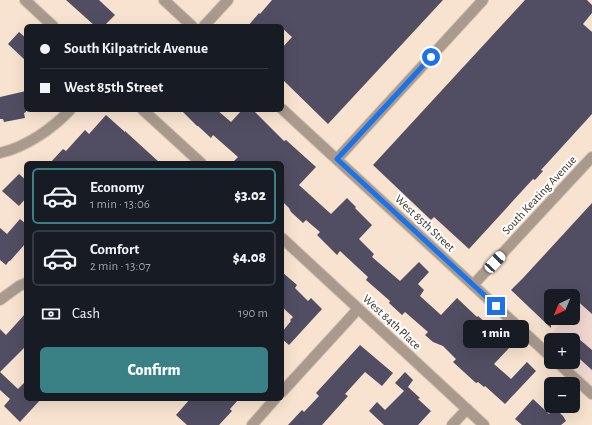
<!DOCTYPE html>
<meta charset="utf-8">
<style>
body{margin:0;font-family:"Alegreya Sans",sans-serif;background:#242831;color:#f1f3f6;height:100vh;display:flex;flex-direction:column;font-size:15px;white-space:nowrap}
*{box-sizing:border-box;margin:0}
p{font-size:13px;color:#9ea1a6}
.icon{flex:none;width:22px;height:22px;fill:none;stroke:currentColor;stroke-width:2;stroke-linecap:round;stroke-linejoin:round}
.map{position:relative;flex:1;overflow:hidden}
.drawer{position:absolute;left:24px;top:161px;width:260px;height:240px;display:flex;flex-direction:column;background:#171b24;border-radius:6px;box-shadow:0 4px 16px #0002}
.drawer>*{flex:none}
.top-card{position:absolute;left:24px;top:24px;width:260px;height:88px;border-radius:6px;box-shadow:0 4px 16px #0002;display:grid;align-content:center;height:88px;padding:0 16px;background:#171b24}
.needle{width:26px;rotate:224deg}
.tools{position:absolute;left:544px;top:289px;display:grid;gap:8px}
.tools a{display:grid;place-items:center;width:36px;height:36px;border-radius:6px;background:#171b24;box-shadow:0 4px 16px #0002;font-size:20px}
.end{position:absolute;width:18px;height:18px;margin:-9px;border:5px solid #1a73e8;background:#fff;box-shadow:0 0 0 2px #fff}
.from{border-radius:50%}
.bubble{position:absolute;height:28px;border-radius:6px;background:#171b24;box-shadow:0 4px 16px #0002;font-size:13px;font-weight:800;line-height:28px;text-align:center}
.car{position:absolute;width:12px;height:24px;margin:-12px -6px;border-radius:5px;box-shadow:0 0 3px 1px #0007;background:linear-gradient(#fff 24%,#345 0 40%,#fff 0 76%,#345 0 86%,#fff 0)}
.top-card b{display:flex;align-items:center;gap:14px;height:38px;font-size:15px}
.top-card b+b{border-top:1px solid #363941}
.top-card i{width:10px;height:10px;background:#f1f3f6}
ul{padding:7px 0 0;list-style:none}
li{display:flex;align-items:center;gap:12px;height:56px;margin:0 8px 6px;padding:0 8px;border:2px solid #363941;border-radius:6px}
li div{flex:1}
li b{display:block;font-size:15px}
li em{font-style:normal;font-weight:800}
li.active{border-color:#398185}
li>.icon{width:36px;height:36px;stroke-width:1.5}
.pay{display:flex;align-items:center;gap:10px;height:44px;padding:0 16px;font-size:15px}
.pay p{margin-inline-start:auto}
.primary-button{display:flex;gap:8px;margin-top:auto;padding:8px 16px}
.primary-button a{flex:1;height:46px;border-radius:6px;background:#398185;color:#fff;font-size:16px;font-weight:800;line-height:46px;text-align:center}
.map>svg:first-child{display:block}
</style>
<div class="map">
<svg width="592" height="425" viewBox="0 0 592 425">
<rect width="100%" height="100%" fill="#f7e3cf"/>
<path fill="#f0d7cf" d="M592,289v108l-38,-35h19v-22h-22v19l-13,-11 28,-30h7v-8z"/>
<g fill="#514e63">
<path d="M66,0h33l16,15 -11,11h-9z"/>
<path d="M272,0h171l-115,124 -46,-45v-31l10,-11 -10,-9v-2h-34l11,-13 1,1z"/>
<path d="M525,0h62l5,5v8l-9,11 9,8v82l-51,56 2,1 -8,9 -2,-1 -64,70 -35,-32 -3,3 -58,-55z"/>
<path d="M19,32l7,6v23l-18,-17z"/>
<path d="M26,91v21l-2,1 1,5 -21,4 -1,-3h-3v-22z"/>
<path d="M181,110h36l14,12 11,-12h11l31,31 2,-1 30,27 -17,18 32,29 16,-16 9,9 -1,1 17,17 -13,14 15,15 -2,3 28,24 19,-19 10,10 -11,12 6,6 -4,6 21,19 16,-17 20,19 1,-1 14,12 18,17v2l-16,17 17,15 16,-17 9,9 -31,33 -20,-18 -1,1 -6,-5 -2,1 -23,-21 3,-3 -13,-13 -10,-4 -8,-7 3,-3 -23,-20 -3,3 -13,-12 1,-2 -24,-21 2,-3 -28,-26 -3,4 -20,-20 3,-3 -14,-12 -3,3 -12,-11 -2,-4 -7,-7v-38h-50l6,-6 -25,-22 -2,3 -13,-12h-1z"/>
<path d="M106,115l19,17v-1l35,32h-110l13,-14 3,2 19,-21 4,4z"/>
<path d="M19,174l7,6v18l-7,8 -17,-15z"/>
<path d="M592,203v111l-19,-17v-1h-22v32l-40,-38 13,-13z"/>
<path d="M20,219l6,5v19l-16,18h-1l-3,4 -6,-5v-32l7,6z"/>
<path d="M282,272l15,13 -2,3 13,13 3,-3 11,11 -33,36 -7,-6v-7l9,-11 -1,-1 3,-3 -11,-10z"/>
<path d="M26,313v33l-26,26v-43l6,6z"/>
<path d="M579,339l13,11v20l-19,-17v-8z"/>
<path d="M360,345l33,28 -11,13 -17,-14 -20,22 3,2 -26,29h-34l14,-15 2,2 15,-16 -3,-3z"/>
<path d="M0,372l18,17 8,-8v18h15l-21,23 -16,-16 6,-7 -10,-9z"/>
<path d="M405,372l8,8 -5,7 12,11 -2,1 13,12 -13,14h-34l-15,-14 8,-9 8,8 19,-19 -9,-8z"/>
<path d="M190,399h49l-9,10 2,2 -13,14h-32l-11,-10z"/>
<path d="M533,399l16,15 4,-5 5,2 5,5 3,5 -5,4h-39l-7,-6z"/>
</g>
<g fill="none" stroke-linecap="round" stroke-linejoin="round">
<g stroke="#d1bfae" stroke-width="12">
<g id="street">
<path d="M25,0l28,26"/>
<path d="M164,0l28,26"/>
<path d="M204,26l24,-26"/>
<path d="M282,109l269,248"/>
<path d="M143,110l58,53"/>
<path d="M0,153c26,-6 52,-24 70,-43"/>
<path d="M337,159l146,-159"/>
<path d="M282,238l202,187"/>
<path d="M473,285l119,-128"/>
<path d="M0,300l19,-14 7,-3"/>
<path d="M557,362l35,32"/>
<path d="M282,392l76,-83"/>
<path d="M252,425l23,-26"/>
<path d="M452,425l15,-16"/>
</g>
</g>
<use href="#street" stroke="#aa998d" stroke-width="10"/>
</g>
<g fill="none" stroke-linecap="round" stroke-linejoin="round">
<path stroke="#1a73e8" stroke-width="5" d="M431,57l-94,102 159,147"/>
</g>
<g text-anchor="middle" stroke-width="4" stroke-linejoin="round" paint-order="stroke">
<g font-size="12" fill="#383129" stroke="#fff">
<text transform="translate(539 195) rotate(-47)" y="4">South Keating Avenue</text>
<text transform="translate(425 223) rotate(43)" y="4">West 85th Street</text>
<text transform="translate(392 322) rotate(43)" y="4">West 84th Place</text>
</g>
</g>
</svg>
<div class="tools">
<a><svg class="needle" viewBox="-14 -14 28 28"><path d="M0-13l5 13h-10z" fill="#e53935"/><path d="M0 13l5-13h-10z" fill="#9ea1a6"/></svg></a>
<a>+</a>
<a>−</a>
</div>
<i class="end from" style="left:431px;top:57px"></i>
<i class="end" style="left:496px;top:306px"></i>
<div class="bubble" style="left:463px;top:320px;width:66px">1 min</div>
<i class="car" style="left:495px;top:262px;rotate:43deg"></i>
<div class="top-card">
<b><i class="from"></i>South Kilpatrick Avenue</b>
<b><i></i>West 85th Street</b>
</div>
<section class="drawer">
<ul>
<li class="active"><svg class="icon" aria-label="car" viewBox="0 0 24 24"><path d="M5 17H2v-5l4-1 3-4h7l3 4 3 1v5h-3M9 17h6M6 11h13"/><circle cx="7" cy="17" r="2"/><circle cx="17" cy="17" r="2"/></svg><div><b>Economy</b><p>1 min · 13:06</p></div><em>$3.02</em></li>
<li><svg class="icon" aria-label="car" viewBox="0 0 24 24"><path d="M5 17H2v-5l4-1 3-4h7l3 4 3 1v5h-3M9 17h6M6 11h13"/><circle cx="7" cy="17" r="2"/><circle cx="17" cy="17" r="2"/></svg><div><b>Comfort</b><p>2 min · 13:07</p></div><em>$4.08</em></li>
</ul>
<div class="pay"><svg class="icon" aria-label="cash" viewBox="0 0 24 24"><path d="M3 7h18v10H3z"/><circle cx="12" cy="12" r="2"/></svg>Cash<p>190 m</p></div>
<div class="primary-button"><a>Confirm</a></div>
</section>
</div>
